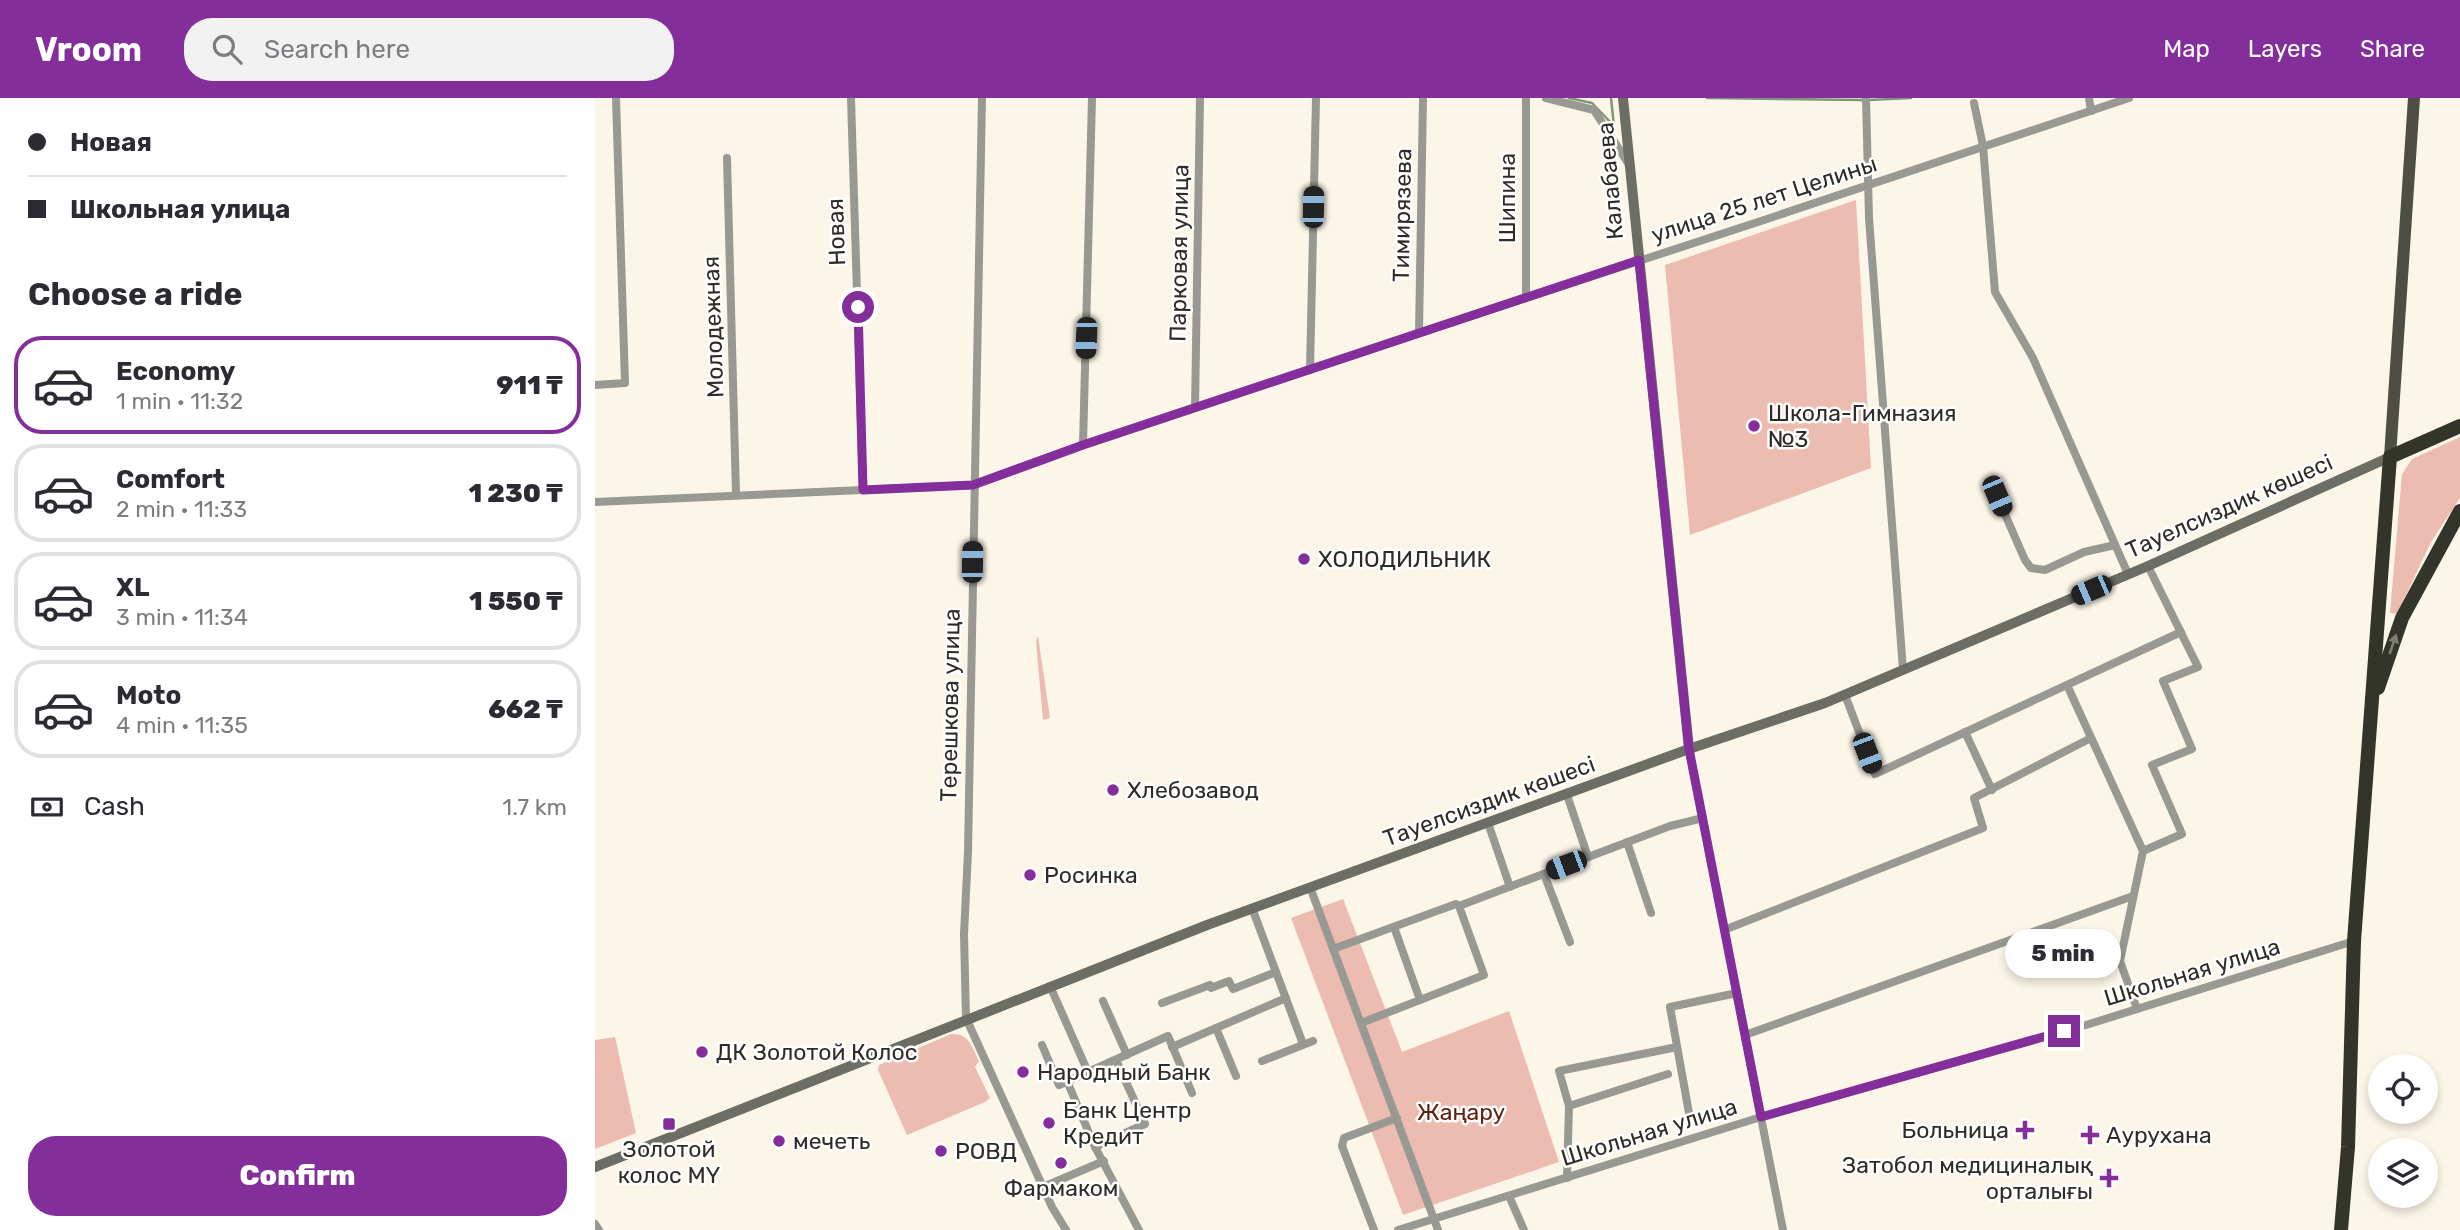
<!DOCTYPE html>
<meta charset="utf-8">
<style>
body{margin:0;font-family:Rubik,sans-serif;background:#f2f2f3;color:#2b2b33;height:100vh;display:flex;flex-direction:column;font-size:26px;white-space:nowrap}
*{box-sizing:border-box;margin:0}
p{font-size:23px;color:#7c7c81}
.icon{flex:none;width:38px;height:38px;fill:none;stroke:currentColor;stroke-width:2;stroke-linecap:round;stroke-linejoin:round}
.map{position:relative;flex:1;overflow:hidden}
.side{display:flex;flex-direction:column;background:#fff;width:595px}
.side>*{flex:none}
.guide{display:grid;align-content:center;height:154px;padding:0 28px;background:#fff}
.buttons{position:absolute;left:1773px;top:956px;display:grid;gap:14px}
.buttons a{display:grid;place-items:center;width:70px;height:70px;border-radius:50%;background:#fff;box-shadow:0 4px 10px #0003;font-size:35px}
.end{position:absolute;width:32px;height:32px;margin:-16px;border:9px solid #842e9c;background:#fff;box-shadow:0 0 0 4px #fff}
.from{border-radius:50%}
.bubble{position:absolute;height:49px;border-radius:24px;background:#fff;box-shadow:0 4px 10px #0003;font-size:23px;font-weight:800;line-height:49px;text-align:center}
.car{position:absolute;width:21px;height:42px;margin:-21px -10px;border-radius:9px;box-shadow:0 0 5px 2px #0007;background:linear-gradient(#222 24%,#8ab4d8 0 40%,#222 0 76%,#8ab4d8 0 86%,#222 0)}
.guide b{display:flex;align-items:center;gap:24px;height:66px;font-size:26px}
.guide b+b{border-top:2px solid #e1e1e2}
.guide i{width:18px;height:18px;background:#2b2b33}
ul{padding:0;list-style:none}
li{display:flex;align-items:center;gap:21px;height:98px;margin:0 14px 10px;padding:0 14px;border:4px solid #e1e1e2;border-radius:28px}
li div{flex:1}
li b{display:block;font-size:26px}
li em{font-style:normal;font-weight:800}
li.on{border-color:#842e9c}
li>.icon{width:63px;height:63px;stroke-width:1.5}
h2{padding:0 28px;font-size:32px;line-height:84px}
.pay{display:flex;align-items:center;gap:18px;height:77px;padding:0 28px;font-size:26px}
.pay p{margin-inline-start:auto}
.button{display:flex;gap:14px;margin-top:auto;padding:14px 28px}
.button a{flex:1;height:80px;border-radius:28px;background:#842e9c;color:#fff;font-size:28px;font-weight:800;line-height:80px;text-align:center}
header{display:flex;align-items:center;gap:42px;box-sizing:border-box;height:98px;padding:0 35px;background:#842e9c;color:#fff}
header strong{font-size:33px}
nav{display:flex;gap:38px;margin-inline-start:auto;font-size:24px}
.search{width:490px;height:63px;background:#f2f2f3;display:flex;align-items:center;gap:18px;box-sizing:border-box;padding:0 24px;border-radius:28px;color:#7c7c81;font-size:26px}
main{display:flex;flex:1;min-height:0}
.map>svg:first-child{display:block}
</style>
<header>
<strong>Vroom</strong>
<div class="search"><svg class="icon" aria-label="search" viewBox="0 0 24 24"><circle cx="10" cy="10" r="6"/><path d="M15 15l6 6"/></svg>Search here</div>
<nav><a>Map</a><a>Layers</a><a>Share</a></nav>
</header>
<main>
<section class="side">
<div class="guide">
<b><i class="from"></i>Новая</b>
<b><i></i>Школьная улица</b>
</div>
<h2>Choose a ride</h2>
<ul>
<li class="on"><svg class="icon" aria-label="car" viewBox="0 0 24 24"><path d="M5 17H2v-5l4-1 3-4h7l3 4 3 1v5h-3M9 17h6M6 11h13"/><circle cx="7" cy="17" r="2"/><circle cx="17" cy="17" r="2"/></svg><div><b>Economy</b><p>1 min · 11:32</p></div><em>911 ₸</em></li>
<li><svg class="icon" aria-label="car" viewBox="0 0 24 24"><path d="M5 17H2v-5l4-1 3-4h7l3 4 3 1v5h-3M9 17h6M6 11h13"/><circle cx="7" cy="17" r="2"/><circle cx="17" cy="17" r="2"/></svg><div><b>Comfort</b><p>2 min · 11:33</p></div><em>1 230 ₸</em></li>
<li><svg class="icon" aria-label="car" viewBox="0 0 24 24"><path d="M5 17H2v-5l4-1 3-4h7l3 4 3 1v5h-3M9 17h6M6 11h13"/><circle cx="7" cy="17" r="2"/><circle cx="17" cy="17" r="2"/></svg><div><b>XL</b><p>3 min · 11:34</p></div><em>1 550 ₸</em></li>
<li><svg class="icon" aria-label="car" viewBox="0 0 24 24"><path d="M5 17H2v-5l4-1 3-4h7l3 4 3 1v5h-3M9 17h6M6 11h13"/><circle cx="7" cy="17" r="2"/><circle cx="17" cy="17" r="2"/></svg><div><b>Moto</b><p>4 min · 11:35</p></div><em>662 ₸</em></li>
</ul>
<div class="pay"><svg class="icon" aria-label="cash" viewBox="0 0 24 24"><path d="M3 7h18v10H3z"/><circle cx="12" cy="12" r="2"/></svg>Cash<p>1.7 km</p></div>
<div class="button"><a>Confirm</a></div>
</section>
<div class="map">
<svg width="1865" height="1132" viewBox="0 0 1865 1132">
<rect width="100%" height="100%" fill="#fcf6e8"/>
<g fill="#ecbcb0">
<path d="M1261,102l15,268 -181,67 -25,-270z"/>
<path d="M1865,339v61l-29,44 -34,72 -7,-1 12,-139 10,-15z"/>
<path d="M443,538l12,82 -7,2 -7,-79z"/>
<path d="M748,801l59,153 107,-41 50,151 -156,53 -112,-297z"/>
<path d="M356,936c18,-1 21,13 28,27l-4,6 15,31 -5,4 -78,33 -29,-65 1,-5z"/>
<path d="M20,939l21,96 -41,16v-109z"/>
</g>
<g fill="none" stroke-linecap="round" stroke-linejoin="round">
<g stroke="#809677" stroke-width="2.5">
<path d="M974,0l23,5 22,23"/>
<path d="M1016,0l3,28"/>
<path d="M1112,0l155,2"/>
<path d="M1274,2l42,-2"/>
</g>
<g stroke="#989993" stroke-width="8">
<path d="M256,0l12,392"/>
<path d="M387,0l-14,754 -4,82 2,84 86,189 14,23"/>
<path d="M931,0v199"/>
<path d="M951,0l48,12 34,53"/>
<path d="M1271,0l3,120 34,452"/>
<path d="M1494,0l2,13"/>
<path d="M1379,5l9,43 12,146 38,66 95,216"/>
<path d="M132,60l9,336"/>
<path d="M824,235l4,-235"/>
<path d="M715,272l6,-272"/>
<path d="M0,287l30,-2 -9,-285"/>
<path d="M600,310l5,-310"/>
<path d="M488,347l9,-347"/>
<path d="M1402,398l28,64 6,8 14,2 39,-18 31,-7"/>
<path d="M0,404l378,-17 110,-40 336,-112 345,-113 365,-122"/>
<path d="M1472,587l76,166 -23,110 17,48"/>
<path d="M1250,597l30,79 306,-142"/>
<path d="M1370,634l27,58"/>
<path d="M1094,651l94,481"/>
<path d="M972,697l21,62"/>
<path d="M893,725l22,64"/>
<path d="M1032,744l24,71"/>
<path d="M1548,753l39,-17 -30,-69 40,-16 -29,-68 35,-14 -50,-101"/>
<path d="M949,776l26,68"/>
<path d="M715,789l128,343"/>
<path d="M657,810l51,136"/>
<path d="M799,829l26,73"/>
<path d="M1129,832l259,-102 -9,-30 117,-60"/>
<path d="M738,851l123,-45 3,2 211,-80 33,-8"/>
<path d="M455,888l38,86"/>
<path d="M508,903l24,54"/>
<path d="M567,905l48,-18 1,3 18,-7 4,8 43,-17"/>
<path d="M766,925l123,-48 -25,-69"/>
<path d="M621,930l20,48"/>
<path d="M1150,937l388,-139"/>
<path d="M447,947l17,40 109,-49 24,57"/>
<path d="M577,949l114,-49"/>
<path d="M667,963l51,-20"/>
<path d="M472,983l28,66 44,83"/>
<path d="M974,1008l99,-32"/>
<path d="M1094,1015l-19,-106 67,-14"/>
<path d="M500,1049l50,-23 -29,-64"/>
<path d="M972,1080l2,-72 -10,-35 118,-24"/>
<path d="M448,1089l61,-26"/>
<path d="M914,1098l15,34"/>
<path d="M0,1126l4,6"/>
<path d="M779,1132l-32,-84 2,-8 53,-20"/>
<path d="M803,1132l363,-113 325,-92 268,-84"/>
</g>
<g stroke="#6c6d65" stroke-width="10">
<path d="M1028,0l66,651"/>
<path d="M0,1069l612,-242 482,-176 136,-46 323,-137 242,-109"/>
</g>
<path stroke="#4d4f44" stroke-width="12" d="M1795,359l24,-359"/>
<g stroke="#34352a" stroke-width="14">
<path d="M1783,590l24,-70 58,-107"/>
<path d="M1746,1132l7,-83 6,-206 36,-484 70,-31"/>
</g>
</g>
<defs><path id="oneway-solid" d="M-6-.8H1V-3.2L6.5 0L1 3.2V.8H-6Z" transform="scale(1.75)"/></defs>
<use fill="#7b7c75" href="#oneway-solid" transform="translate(1798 546) rotate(-71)"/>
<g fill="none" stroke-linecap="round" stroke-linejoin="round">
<path stroke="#842e9c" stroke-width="9" d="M263,209l5,183 110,-5 110,-40 556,-185 50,489 72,368 303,-86"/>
</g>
<g fill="#842e9c" stroke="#fff" stroke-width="2.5">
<circle cx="1159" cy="328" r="7"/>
<circle cx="709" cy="461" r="7"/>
<circle cx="518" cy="692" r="7"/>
<circle cx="435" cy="777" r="7"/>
<circle cx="107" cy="954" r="7"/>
<circle cx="428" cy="974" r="7"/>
<circle cx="454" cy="1025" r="7"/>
<rect x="67" y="1019" width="14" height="14" rx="3.5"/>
<path d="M1426.5 1021.5h7v7h7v7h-7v7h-7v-7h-7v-7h7z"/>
<path d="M1491.5 1026.5h7v7h7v7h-7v7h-7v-7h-7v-7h7z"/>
<circle cx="184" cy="1043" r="7"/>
<circle cx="346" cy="1053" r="7"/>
<circle cx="466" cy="1065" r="7"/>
<path d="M1510.5 1069.5h7v7h7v7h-7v7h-7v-7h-7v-7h7z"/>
</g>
<g text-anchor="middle" stroke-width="5" stroke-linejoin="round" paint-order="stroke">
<g font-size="23" fill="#2f2c27" stroke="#fff">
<text transform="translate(1015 83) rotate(-95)" y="8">Калабаева</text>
<text transform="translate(912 100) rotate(-90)" y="8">Шипина</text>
<text transform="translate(1169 101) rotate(-18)" y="8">улица 25 лет Целины</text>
<text transform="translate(807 117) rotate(-89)" y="8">Тимирязева</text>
<text transform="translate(241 134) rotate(-92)" y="8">Новая</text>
<text transform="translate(584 155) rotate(-89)" y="8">Парковая улица</text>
<text transform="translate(118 229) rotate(-92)" y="8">Молодежная</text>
<text transform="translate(1634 408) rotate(-24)" y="8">Тауелсиздик көшесі</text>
<text transform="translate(355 607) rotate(-89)" y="8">Терешкова улица</text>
<text transform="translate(894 703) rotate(-20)" y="8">Тауелсиздик көшесі</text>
<text transform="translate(1597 874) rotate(-17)" y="8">Школьная улица</text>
<text transform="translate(1054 1034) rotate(-17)" y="8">Школьная улица</text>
</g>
<g font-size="23" fill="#2f2c27" stroke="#fff" text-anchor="start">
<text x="1173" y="323">Школа-Гимназия<tspan x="1173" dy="26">№3</tspan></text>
<text x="723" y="469">ХОЛОДИЛЬНИК</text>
<text x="532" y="700">Хлебозавод</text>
<text x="449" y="785">Росинка</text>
<text x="121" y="962">ДК Золотой Колос</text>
<text x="442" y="982">Народный Банк</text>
<text x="468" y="1020">Банк Центр<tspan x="468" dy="26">Кредит</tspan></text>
<text x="1414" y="1040" text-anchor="end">Больница</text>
<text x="1511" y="1045">Аурухана</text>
<text x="198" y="1051">мечеть</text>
<text x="74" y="1059" text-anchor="middle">Золотой<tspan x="74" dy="26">колос МҮ</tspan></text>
<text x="360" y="1061">РОВД</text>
<text x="1498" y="1075" text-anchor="end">Затобол медициналық<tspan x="1498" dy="26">орталығы</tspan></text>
<text x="466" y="1098" text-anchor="middle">Фармаком</text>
</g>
<g font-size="23" fill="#632110" stroke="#fff">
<text x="866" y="1022">Жаңару</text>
</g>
</g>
</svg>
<div class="buttons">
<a><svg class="icon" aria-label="locate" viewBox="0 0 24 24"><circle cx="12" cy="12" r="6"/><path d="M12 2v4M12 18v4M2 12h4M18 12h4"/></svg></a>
<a><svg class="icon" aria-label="layers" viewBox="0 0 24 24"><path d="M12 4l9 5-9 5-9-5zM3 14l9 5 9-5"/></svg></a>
</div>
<i class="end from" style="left:263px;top:209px"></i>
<i class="end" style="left:1469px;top:933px"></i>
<div class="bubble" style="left:1410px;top:831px;width:116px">5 min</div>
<i class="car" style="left:718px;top:109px;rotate:1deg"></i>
<i class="car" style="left:491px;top:240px;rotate:182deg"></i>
<i class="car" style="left:1402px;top:398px;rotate:157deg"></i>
<i class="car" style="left:377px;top:464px;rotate:1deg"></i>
<i class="car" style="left:1496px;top:492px;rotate:247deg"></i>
<i class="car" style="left:1272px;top:655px;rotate:159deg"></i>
<i class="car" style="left:971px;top:767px;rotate:249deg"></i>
</div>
</main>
